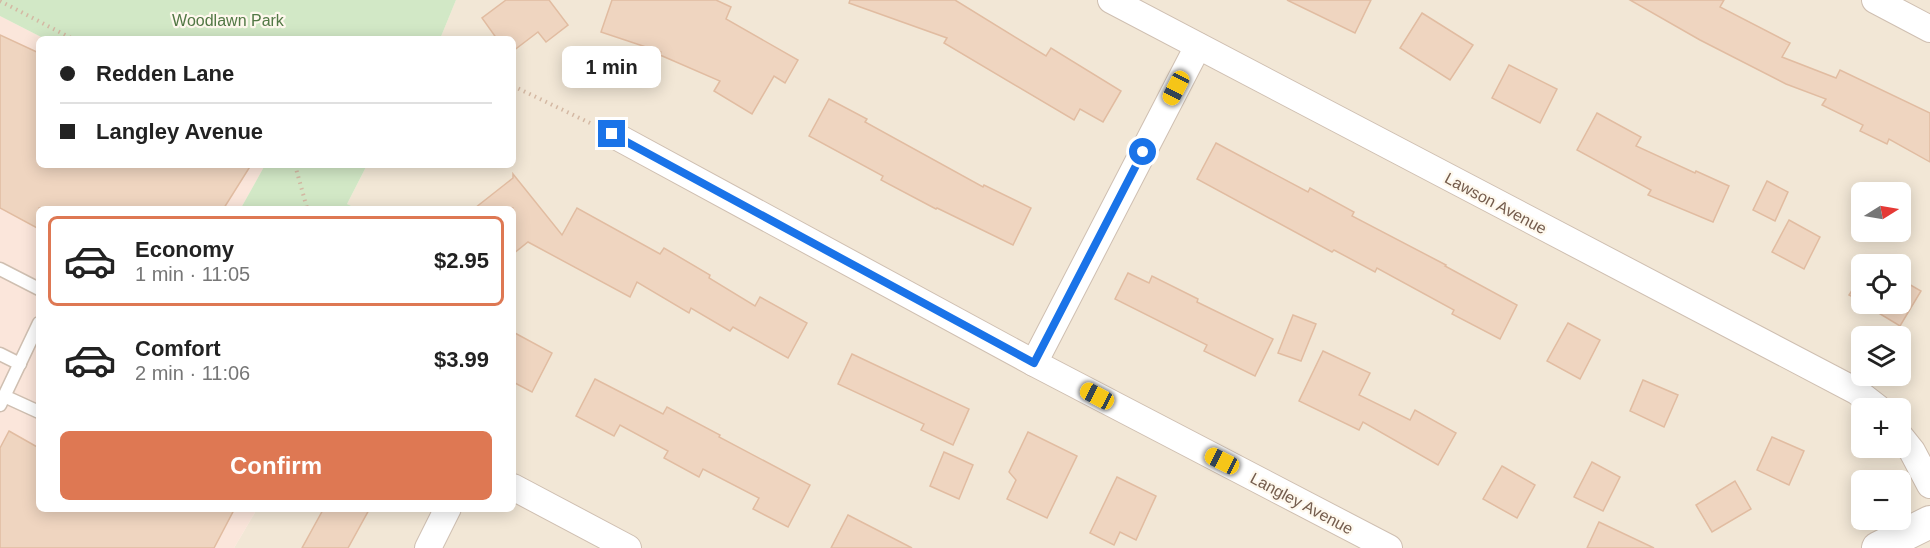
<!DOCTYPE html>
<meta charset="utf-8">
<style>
body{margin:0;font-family:Helvetica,sans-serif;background:#f6f6f6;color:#222;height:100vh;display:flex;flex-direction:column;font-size:22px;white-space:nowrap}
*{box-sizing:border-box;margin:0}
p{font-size:20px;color:#767676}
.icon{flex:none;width:33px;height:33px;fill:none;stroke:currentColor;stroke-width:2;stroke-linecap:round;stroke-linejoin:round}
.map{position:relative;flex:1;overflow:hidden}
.details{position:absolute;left:36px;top:206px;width:480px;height:306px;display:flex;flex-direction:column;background:#fff;border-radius:9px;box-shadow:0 3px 15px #0003}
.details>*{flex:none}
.hud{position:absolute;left:36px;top:36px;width:480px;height:132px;border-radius:9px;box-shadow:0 3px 15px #0003;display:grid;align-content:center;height:132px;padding:0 24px;background:#fff}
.needle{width:39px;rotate:79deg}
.buttons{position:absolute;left:1851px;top:182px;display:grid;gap:12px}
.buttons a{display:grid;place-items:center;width:60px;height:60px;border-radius:9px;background:#fff;box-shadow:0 3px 15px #0003;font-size:30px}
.end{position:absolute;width:27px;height:27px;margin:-14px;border:8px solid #1a73e8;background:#fff;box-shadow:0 0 0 3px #fff}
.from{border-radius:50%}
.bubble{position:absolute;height:42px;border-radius:9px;background:#fff;box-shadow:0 3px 15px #0003;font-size:20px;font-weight:800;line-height:42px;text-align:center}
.car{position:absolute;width:18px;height:36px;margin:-18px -9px;border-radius:8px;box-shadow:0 0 4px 2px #0007;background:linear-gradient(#f5c518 24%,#345 0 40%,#f5c518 0 76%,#345 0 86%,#f5c518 0)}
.hud b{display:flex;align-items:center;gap:21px;height:57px;font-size:22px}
.hud b+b{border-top:2px solid #e0e0e0}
.hud i{width:15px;height:15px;background:#222}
ul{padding:10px 0 0;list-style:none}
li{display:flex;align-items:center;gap:18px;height:90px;margin:0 12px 9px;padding:0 12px;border:3px solid transparent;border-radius:9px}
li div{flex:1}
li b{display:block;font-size:22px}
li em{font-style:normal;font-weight:800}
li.on{border-color:#de7853}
li>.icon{width:54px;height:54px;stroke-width:1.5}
.button{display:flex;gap:12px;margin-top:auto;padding:12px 24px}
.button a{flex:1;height:69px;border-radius:9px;background:#de7853;color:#fff;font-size:24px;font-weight:800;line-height:69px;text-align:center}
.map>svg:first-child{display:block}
</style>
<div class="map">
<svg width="1930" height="548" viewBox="0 0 1930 548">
<rect width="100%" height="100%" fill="#fbf4e7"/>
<path fill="#f2e7d6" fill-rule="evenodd" d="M456,0h1474v548h-1696l23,-39 256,-1v-300h-157l-9,-4 20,-39h146v-126h-73zM1862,192h38v39h-38zM1862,264h38v39h-38zM1862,336h38v39h-38zM1862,408h38v39h-38zM1862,480h38v39h-38z"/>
<path fill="#fbe6db" d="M0,16l45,23h-6v126h226l-24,43h-202v300l218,1 -23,39h-234z"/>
<g fill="#d2e8c6">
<path d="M0,0h456l-16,39h-395l-45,-23z"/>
<path d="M265,165h102l-20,39 9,4h-115z"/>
</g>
<g fill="#efd5c0" stroke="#e1bca1" stroke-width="1.5">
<path d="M506,0h43l19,25 -22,17 -8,-10 -25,19v-12h-16l-15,-21z"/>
<path d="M612,0h104l15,7 -5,12 72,41 -13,23 -11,-7 -22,38 -38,-23 6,-10 -60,-26 1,-3 -60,-20z"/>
<path d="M850,0h105l91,56 5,-8 70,43 -18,31 -23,-13 -6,11 -130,-77 3,-5 -98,-35z"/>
<path d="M1287,0h84l-16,33z"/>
<path d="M1630,0h94l-4,7 70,36 -8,14 54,21 4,-8 90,43v49l-41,-23 -2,5 -27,-13 3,-6 -41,-20 4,-6 -40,-15 -86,-44z"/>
<path d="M1422,13l51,32 -23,35 -50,-32z"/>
<path d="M0,35l39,18v112h212l-27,43h-185v21l-39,-21z"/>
<path d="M1509,65l48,24 -17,34 -48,-25z"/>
<path d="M829,99l38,20 -2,3 118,65 1,-2 47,23 -18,37 -76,-37 -1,1 -55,-29 2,-4 -74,-40z"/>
<path d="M1597,113l44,24 -5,9 59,27 1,-2 33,15 -16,36 -65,-27 3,-5 -74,-40z"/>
<path d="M1216,143l92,49 2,-4 44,24 -2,4 94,49 -1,1 72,39 -17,34 -48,-25 2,-4 -77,-42 -2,4 -41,-22 -2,2 -135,-73z"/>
<path d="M513,174l49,61 15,-27 83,46 4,-6 46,27 -1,3 46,28 5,-9 47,26 -19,35 -55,-31 -3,4 -39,-23 -2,5 -52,-31 -7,15 -102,-55 -15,12v-46h-38l38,-30z"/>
<path d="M1767,181l21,11 -13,29 -22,-11z"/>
<path d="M1789,220l31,17 -16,32 -32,-17z"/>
<path d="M1128,273l21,10 3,-7 46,23 -1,3 76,37 -18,37 -51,-25 3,-6 -92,-46z"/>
<path d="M1862,275v27l-13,-7z"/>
<path d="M1900,279l21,12 -21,35 -38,-23h38z"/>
<path d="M1293,315l23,9 -15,37 -23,-8z"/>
<path d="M1568,323l32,17 -20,39 -33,-18z"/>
<path d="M513,332l39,21 -20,39 -19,-10z"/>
<path d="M1323,351l47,22 -11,22 51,25 5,-10 41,23 -18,32 -75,-43 -4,8 -60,-29z"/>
<path d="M852,354l117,55 -16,36 -32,-15 3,-6 -86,-40z"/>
<path d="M595,379l68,35 4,-7 53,28 -1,2 91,48 -22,42 -35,-18 6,-11 -56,-29 -4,8 -35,-19 4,-7 -48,-26 -6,11 -38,-20z"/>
<path d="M1643,380l35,15 -14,32 -34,-16z"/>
<path d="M9,431l30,17v60h196l-21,40h-214v-100z"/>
<path d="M1028,432l49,24 -30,62 -40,-19 9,-19 -7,-8z"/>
<path d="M1772,437l32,14 -15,34 -32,-15z"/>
<path d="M944,452l29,13 -14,34 -29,-13z"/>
<path d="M1592,462l28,15 -17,34 -29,-14z"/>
<path d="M1502,466l33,19 -18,33 -34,-19z"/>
<path d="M1117,477l39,19 -20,44 -16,-8 -6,13 -24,-12z"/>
<path d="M1735,481l16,28 -39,23 -16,-27z"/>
<path d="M324,508h46l-22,40h-46z"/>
<path d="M848,515l64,33h-81z"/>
<path d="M1599,522l55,26h-67z"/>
</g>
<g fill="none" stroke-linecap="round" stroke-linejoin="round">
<g stroke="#cfbfb1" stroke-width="15">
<g id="service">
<path d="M0,269l39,20"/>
<path d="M0,354l20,10"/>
<path d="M4,396l35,16"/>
<path d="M0,405l39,-82"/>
</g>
</g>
<g stroke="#cfbfb1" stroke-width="28">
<g id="minor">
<path d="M1111,0l745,391 22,17"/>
<path d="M1875,0l55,29"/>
<path d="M612,134l422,229 355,185"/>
<path d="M1034,363l164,-317"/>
<path d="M1900,436l12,15 18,34"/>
<path d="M513,487l115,61"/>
<path d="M428,548l20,-40"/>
</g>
</g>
<g stroke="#cfbfb1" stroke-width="34">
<path id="tertiary" d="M1878,548l52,-26"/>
</g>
<g stroke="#d4b8a3" stroke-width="4" stroke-dasharray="1.5 4.5" stroke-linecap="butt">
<path d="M0,1l73,38"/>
<path d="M513,86l77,37"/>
<path d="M295,165l12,43"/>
</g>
<use href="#service" stroke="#fff" stroke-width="12"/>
<use href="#minor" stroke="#fff" stroke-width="26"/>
<use href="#tertiary" stroke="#fff" stroke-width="32"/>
</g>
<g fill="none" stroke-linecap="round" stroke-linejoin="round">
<path stroke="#1a73e8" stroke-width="8" d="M612,134l422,229 109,-211"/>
</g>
<g text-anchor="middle" stroke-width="4.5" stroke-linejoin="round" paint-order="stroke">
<g font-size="16" fill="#527845" stroke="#fef8ed">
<text x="228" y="26">Woodlawn Park</text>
</g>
<g font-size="16" fill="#745c4d" stroke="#fef8ed">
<text transform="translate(1496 203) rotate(28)" y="6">Lawson Avenue</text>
<text transform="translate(1302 503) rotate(28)" y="6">Langley Avenue</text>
</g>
</g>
</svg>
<div class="buttons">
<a><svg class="needle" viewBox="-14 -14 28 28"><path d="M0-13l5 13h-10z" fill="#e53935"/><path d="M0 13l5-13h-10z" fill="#767676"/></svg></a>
<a><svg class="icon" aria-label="locate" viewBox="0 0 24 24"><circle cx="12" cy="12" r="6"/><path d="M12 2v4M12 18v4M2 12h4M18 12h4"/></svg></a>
<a><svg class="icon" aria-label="layers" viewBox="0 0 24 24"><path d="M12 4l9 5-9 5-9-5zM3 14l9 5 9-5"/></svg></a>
<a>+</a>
<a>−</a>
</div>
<i class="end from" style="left:1143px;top:152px"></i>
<i class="end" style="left:612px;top:134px"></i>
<div class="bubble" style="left:562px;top:46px;width:99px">1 min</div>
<i class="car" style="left:1176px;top:88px;rotate:207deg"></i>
<i class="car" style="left:1097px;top:396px;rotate:298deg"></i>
<i class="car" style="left:1222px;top:461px;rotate:297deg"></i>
<div class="hud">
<b><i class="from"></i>Redden Lane</b>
<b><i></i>Langley Avenue</b>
</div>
<section class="details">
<ul>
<li class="on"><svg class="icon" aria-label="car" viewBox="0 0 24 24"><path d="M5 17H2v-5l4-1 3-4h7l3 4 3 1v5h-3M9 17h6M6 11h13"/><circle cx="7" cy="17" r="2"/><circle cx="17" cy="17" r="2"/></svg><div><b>Economy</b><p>1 min · 11:05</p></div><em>$2.95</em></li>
<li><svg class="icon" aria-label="car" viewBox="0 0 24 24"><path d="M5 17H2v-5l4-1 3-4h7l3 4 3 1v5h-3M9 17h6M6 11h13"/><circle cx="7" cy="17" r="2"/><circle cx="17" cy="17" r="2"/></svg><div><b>Comfort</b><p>2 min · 11:06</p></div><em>$3.99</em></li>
</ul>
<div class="button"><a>Confirm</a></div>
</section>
</div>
